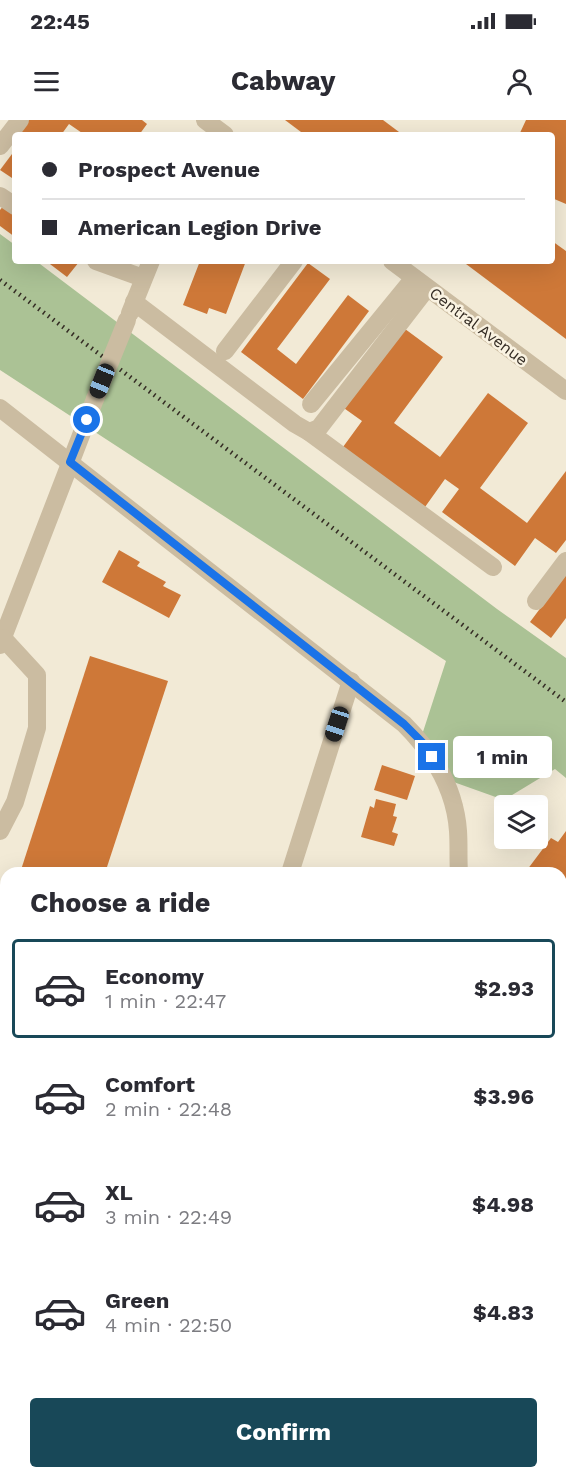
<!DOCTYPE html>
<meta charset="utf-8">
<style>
body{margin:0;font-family:"Work Sans",sans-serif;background:#f2f2f3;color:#2b2b33;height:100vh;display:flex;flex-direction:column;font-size:22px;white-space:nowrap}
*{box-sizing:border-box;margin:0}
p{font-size:20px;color:#7c7c81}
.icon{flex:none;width:33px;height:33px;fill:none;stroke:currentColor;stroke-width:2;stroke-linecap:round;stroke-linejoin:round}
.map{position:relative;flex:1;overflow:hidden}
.side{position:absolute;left:0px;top:747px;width:567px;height:612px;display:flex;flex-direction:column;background:#fff;border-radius:18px 18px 0 0;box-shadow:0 6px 24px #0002}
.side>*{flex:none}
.top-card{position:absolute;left:12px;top:12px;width:543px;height:132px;border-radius:6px;box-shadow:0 6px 24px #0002;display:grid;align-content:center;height:132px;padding:0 30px;background:#fff}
.buttons{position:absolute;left:494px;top:675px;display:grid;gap:12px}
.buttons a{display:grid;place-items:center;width:54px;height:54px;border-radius:6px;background:#fff;box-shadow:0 6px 24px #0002;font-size:30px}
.end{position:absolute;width:27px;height:27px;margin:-14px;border:8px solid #1a73e8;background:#fff;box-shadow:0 0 0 3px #fff}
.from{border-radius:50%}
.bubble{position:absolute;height:42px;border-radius:6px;background:#fff;box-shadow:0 6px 24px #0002;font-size:20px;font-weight:700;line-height:42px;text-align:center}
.car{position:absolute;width:18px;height:36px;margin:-18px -9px;border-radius:8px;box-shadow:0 0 4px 2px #0007;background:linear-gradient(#222 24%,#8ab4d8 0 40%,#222 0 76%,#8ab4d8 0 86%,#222 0)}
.top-card b{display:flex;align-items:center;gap:21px;height:57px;font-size:22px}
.top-card b+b{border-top:2px solid #e1e1e2}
.top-card i{width:15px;height:15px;background:#2b2b33}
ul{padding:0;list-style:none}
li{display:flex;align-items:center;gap:18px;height:99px;margin:0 12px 9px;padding:0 18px;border:3px solid transparent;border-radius:6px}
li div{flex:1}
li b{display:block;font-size:22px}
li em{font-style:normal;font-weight:700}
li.selected{border-color:#184858}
li>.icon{width:54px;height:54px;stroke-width:1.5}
h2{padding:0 30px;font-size:27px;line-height:72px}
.cta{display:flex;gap:12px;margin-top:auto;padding:12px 30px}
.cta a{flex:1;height:69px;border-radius:6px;background:#184858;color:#fff;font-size:24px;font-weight:700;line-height:69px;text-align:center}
.status{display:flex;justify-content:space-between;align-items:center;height:42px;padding:0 30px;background:#fff;direction:ltr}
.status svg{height:16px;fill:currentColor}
header{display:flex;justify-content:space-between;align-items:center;height:78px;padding:0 30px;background:#fff;font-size:27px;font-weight:700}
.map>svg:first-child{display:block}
</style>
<div class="status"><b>22:45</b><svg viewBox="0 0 49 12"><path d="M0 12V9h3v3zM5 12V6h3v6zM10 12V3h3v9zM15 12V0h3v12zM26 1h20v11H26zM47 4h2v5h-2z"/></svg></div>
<header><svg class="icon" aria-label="menu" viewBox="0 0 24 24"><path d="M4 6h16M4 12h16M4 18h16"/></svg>Cabway<svg class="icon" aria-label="person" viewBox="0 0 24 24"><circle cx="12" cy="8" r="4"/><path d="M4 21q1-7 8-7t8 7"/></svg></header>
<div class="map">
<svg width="566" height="1359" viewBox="0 0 566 1359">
<rect width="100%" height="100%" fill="#f2ead6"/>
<g fill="#abc295">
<path d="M0,114l15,11v16h21l461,348 69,49v120l-11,-9 -51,31 -56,-20 -27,-42 25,-77 -446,-291z"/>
<path d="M561,910l5,4v390l-5,-3z"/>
</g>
<g fill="#ce7838">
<path d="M28,0h114l5,4 -8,11h-54l-16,-11 -8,11h-44z"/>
<path d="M285,0h98l20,15h-98z"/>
<path d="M526,0h40v84l-14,-6v-63h-33z"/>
<path d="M15,30v30l-15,-10z"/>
<path d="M4,85l11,8v24l-15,-11v-16z"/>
<path d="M552,121l14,10v88l-104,-78h90z"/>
<path d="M46,141h31l2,1 -12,15z"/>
<path d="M200,141h46l-20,53 -17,-6 -2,6 -24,-9z"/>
<path d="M308,143l22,16 -53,70 19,15 52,-69 21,16 -66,88 -62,-47z"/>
<path d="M401,206l42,31 -49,66 46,34 48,-64 40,30 -48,65 47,35 39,-52v69l-10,13 -21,-15 -20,28 -73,-54 17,-23 -14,-10 -20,28 -82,-60 19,-26 -21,-15z"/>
<path d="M119,430l21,12 -3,4 29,16 -3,4 18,9 -12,23 -67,-36z"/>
<path d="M566,454v44l-15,20 -21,-16z"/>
<path d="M90,536l78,25 -63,192h-85z"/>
<path d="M382,645l33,11 -8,24 -33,-10z"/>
<path d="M376,679l20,5 -3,12 4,1 -5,15 6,2 -4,12 -33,-9 9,-31 4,2z"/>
<path d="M566,711v110l-2,3 -3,-2v-69h-30l-4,-3 24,-32 7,4z"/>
<path d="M6,796v35l-6,-2v-16z"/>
<path d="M0,927l6,2v100l-6,15z"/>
</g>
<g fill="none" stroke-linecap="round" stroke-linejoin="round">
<g stroke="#cbbca1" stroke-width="18">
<path d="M205,0l20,15"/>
<path d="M0,26l20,-26"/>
<path d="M0,76l15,10"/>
<path d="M96,141l47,17"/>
<path d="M392,141l174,130"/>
<path d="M134,182l161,122 14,8 10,-4 108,-140"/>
<path d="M130,193l21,-52"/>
<path d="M225,231l69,-90"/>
<path d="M311,284l103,-126"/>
<path d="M0,288l404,316c29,29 51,64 54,107 1,14 0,28 1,42"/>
<path d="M309,312l184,135"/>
<path d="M536,481l30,-40"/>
<path d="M0,525l95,-246"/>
<path d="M0,711l15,-29 22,-74v-53l-34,-37"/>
<path d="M290,753l61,-192"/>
<path d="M561,918l5,4"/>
<path d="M561,1315l5,4"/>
<path d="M72,1359l2,-6"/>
<path d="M346,1359l1,-6"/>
</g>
<path stroke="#342c24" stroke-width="4.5" stroke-dasharray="1.5 4.5" stroke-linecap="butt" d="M0,160l566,422"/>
<path stroke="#cbbca1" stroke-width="18" d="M95,279l32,-79"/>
</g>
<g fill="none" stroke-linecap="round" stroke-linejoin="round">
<path stroke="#1a73e8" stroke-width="8" d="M87,300l-17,42 334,262 20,20 8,13"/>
</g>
<g text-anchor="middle" stroke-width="5" stroke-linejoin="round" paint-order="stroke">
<g font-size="16" fill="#342c24" stroke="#faf3e2">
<text transform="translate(479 206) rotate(37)" y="6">Central Avenue</text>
</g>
</g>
</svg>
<div class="buttons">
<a><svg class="icon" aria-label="layers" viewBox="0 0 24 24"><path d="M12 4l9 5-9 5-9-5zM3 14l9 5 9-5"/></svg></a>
</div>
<i class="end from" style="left:87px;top:300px"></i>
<i class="end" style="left:432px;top:637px"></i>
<div class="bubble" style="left:453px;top:616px;width:99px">1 min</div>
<i class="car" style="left:102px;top:261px;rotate:202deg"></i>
<i class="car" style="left:337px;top:604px;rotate:198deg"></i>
<div class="top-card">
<b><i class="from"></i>Prospect Avenue</b>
<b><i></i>American Legion Drive</b>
</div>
<section class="side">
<h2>Choose a ride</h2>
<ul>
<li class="selected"><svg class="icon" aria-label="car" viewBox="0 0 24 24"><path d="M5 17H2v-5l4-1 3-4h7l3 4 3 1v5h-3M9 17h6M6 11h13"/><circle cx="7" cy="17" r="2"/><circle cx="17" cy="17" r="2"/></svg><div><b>Economy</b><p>1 min · 22:47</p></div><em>$2.93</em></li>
<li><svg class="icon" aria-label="car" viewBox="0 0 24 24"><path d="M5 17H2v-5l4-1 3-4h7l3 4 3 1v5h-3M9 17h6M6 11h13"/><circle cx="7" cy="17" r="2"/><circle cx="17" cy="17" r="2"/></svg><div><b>Comfort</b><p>2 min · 22:48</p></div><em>$3.96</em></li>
<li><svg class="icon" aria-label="car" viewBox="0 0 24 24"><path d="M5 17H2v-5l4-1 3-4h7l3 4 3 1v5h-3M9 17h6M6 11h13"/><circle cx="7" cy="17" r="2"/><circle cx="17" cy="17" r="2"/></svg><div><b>XL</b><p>3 min · 22:49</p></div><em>$4.98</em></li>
<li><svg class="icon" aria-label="car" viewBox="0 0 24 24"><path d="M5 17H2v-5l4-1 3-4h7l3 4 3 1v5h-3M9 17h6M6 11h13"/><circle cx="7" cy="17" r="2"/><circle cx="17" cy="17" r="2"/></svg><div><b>Green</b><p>4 min · 22:50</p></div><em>$4.83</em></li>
</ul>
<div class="cta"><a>Confirm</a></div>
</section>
</div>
